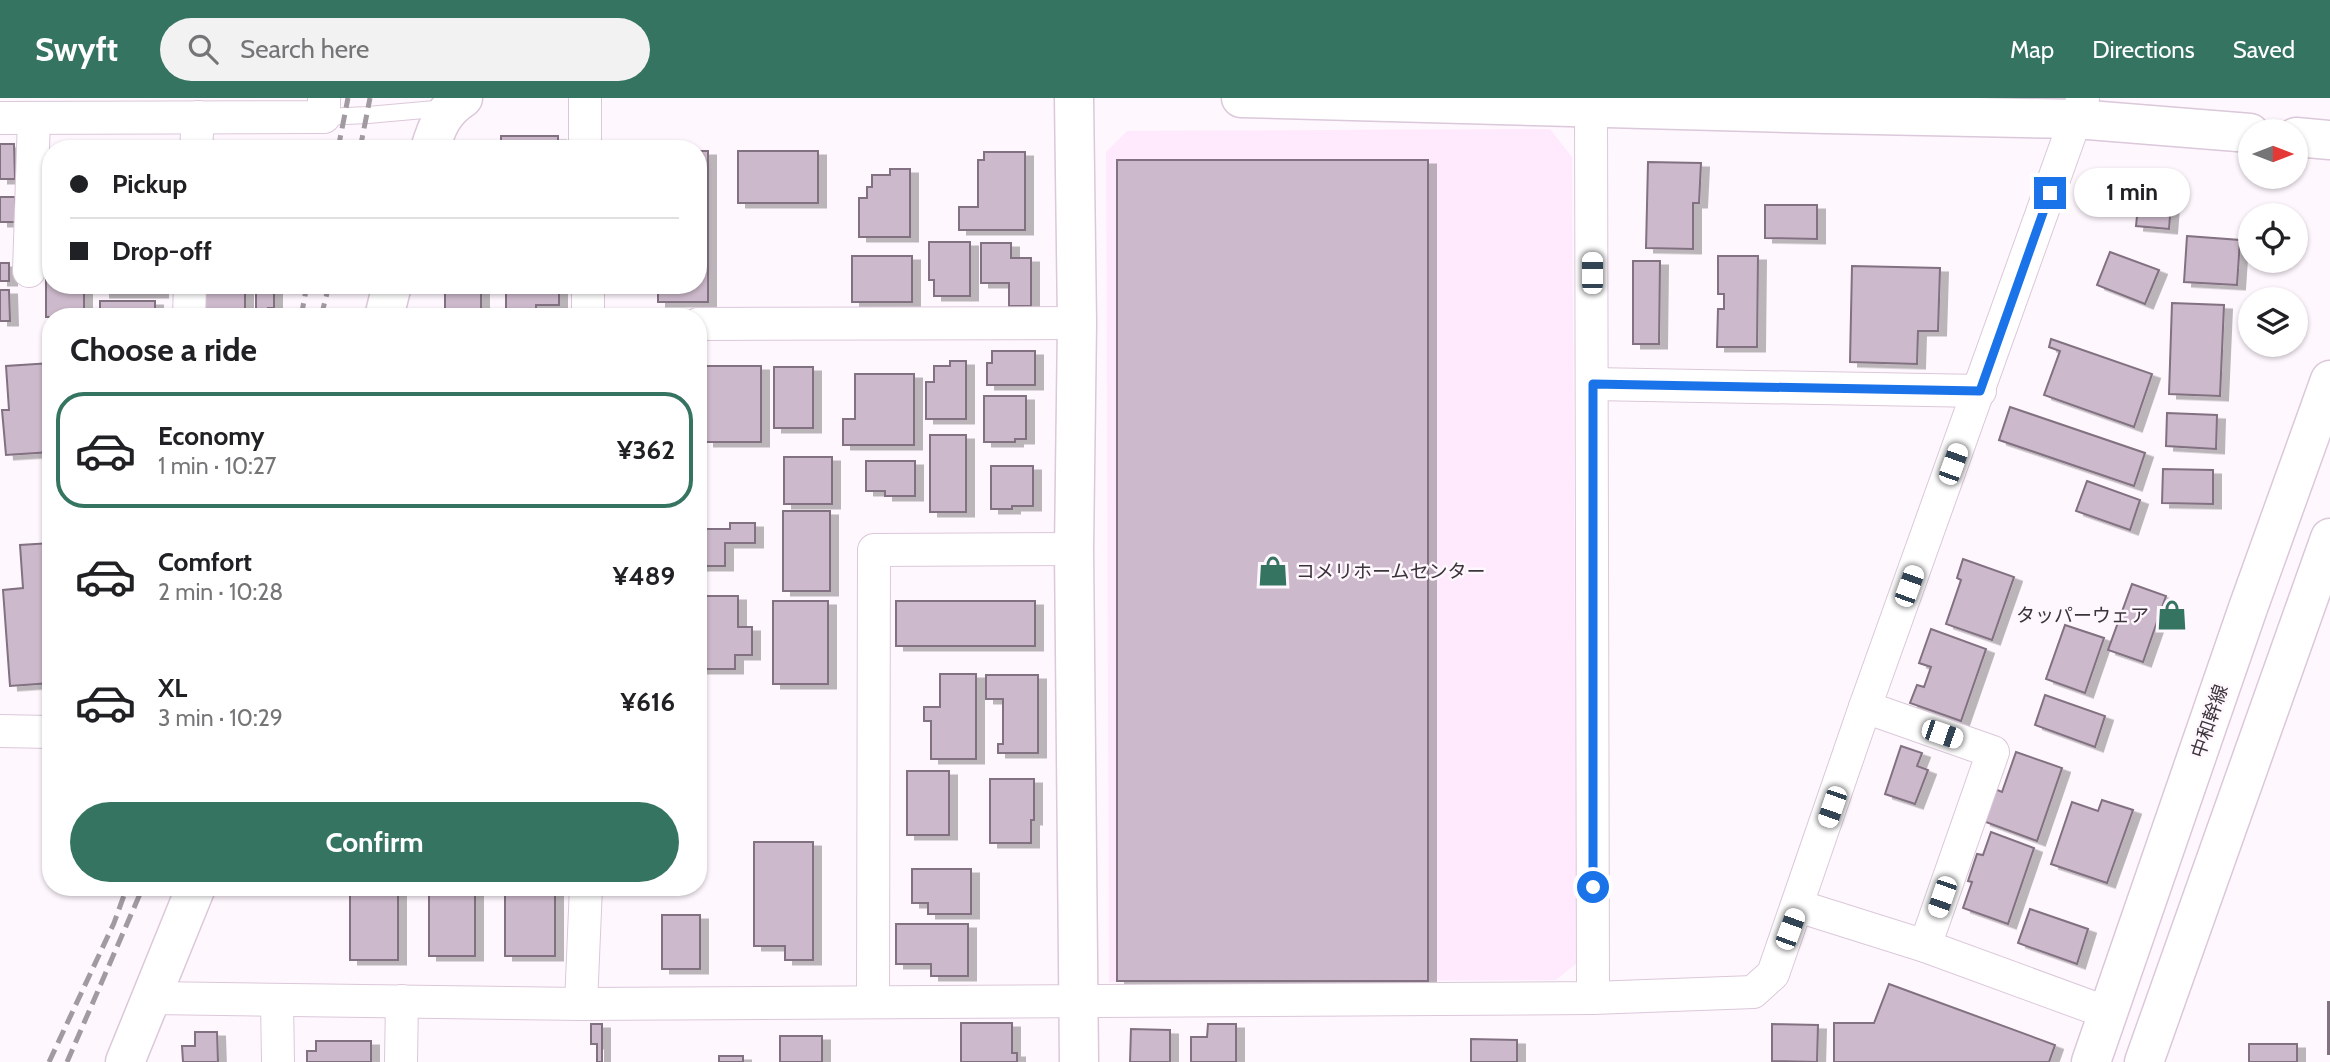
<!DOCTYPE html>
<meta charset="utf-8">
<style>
body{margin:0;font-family:Cabin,"Noto Sans JP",sans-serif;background:#f2f2f2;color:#202124;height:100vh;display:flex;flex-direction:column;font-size:26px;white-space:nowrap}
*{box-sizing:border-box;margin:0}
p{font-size:23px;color:#757577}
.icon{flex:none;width:38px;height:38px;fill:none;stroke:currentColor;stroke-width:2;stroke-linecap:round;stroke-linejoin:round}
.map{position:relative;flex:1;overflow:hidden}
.side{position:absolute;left:42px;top:210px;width:665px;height:588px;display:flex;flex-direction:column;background:#fff;border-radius:28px;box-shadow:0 2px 5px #0004}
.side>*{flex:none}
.guide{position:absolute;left:42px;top:42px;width:665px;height:154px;border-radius:28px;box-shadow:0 2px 5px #0004;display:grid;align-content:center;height:154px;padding:0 28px;background:#fff}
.needle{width:46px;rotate:90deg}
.buttons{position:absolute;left:2238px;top:21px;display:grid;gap:14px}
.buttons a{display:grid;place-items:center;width:70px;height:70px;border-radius:50%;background:#fff;box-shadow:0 2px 5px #0004;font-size:35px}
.end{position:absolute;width:32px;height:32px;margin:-16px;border:9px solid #1a73e8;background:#fff;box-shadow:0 0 0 4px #fff}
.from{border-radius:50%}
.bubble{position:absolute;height:49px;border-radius:24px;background:#fff;box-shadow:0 2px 5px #0004;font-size:23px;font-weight:800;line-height:49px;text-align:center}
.car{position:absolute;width:21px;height:42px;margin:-21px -10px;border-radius:9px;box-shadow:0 0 5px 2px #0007;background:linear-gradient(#fff 24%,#345 0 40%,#fff 0 76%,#345 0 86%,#fff 0)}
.guide b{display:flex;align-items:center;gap:24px;height:66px;font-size:26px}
.guide b+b{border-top:2px solid #e0e0e0}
.guide i{width:18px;height:18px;background:#202124}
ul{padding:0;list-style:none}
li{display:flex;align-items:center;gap:21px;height:116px;margin:0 14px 10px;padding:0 14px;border:4px solid transparent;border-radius:28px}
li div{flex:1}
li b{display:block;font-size:26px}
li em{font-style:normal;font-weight:800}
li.current{border-color:#357460}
li>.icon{width:63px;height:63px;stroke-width:1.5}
h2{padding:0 28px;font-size:32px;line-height:84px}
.button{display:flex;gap:14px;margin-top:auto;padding:14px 28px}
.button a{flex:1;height:80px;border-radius:42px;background:#357460;color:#fff;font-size:28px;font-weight:800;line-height:80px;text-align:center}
header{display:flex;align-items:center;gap:42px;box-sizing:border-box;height:98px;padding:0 35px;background:#357460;color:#fff}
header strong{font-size:33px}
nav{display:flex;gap:38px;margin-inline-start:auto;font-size:24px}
.search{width:490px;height:63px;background:#f2f2f2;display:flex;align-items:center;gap:18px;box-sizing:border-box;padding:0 24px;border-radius:38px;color:#757577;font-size:26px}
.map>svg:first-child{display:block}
</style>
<header>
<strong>Swyft</strong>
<div class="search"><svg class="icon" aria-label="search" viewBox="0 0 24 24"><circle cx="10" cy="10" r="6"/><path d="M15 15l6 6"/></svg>Search here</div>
<nav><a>Map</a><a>Directions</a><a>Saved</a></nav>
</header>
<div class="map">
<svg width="2330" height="964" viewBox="0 0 2330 964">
<defs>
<filter id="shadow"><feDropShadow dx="8" dy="4.5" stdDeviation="0" flood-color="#0004"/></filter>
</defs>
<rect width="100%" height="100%" fill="#fff7fe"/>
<path fill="#ffeafd" d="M1550,31l22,28 5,806 -21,17 -447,2 -3,-830 21,-21z"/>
<g fill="#ccb9cb" stroke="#827181" stroke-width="2" filter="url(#shadow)">
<rect x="501" y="38" width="57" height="13"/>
<path d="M0,46h14l1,35h-15z"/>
<rect x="57" y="48" width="34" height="3"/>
<path d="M698,53h10v151h-50v-17h40z"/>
<rect x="738" y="53" width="80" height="52"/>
<path d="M984,54h41v78h-66v-23h19v-47h6z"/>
<rect x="1117" y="62" width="311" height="821"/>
<path d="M1648,64l53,1 -2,40h-6v46l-47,-1z"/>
<path d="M890,71h20v68h-51v-39h8v-11h5v-12h18z"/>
<path d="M2110,75l63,6 -4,50 -33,-3 2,-20 -31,-4z"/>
<rect x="0" y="99" width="15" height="25"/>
<path d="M1765,107h52v34l-52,-1z"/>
<path d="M2187,138l53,4 -3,45 -53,-3z"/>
<path d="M929,144h41v54h-36v-16h-5z"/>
<path d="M981,145h30v15h20v48h-22v-23h-28z"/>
<path d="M2110,154l49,18 -14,34 -48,-19z"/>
<rect x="852" y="158" width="60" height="46"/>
<path d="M1718,158h40l-1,91h-40l1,-38h6v-15h-6z"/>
<path d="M1633,163h27l-1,83h-26z"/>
<rect x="0" y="165" width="9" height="18"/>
<path d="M1852,168l88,2 -2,63h-20l-1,33 -67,-2z"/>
<path d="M46,182h5v5h33v32h-38z"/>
<rect x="102" y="187" width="58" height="8"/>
<path d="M203,187h42v32h-41z"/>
<path d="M256,187h18v23h-6v9h-12z"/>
<path d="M460,187h21v32h-36v-25h15z"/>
<path d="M506,187h53v20h-23v5h-30z"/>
<path d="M0,192h9l1,31h-10z"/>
<rect x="100" y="203" width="55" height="16"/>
<path d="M2172,205l52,2 -4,91 -51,-2z"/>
<path d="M2051,241l101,35 -18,53 -90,-32 16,-44 -11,-4z"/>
<path d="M992,253h43v34h-48v-22h5z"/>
<path d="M950,263h16v58h-40v-37h8v-16h16z"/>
<path d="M51,265v89l-45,3 -4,-45h7l-3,-44z"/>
<rect x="706" y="268" width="55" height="76"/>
<rect x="774" y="269" width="39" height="61"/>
<path d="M855,276h59v71h-71v-26h12z"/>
<path d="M984,298h42v43h-11v3h-31z"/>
<path d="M2010,309l135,46 -11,33 -135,-46z"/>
<path d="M2167,315l50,2 -1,34 -50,-3z"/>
<rect x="930" y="337" width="36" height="77"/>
<rect x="784" y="359" width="48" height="47"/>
<path d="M866,363h49v35h-30v-5h-19z"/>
<path d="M991,368h42v40h-21v3h-21z"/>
<path d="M2163,371l50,1v34l-51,-1z"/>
<path d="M2087,383l53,19 -10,30 -54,-19z"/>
<rect x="783" y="413" width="47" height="80"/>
<path d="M730,425h25v20h-30v23h-27v-37h32z"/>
<path d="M51,445v140l-41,3 -7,-96 20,-2 -3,-43z"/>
<path d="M1963,461l51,18 -22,63 -46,-16 15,-44 -4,-2z"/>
<path d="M2132,486l34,12 -23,66 -35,-12z"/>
<path d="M698,498h40v31h14v28h-17v14h-37z"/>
<rect x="773" y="503" width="55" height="83"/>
<rect x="896" y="503" width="139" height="45"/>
<path d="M2065,527l39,13 -19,55 -39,-14z"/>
<path d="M1931,531l55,20 -25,72 -51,-18 7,-18 7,2 7,-20 -12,-4z"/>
<path d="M940,576h36v85h-45v-38h-7v-14h16z"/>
<path d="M986,577h52v78h-40v-9h5v-45h-17z"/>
<path d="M2045,597l60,21 -10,31 -60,-22z"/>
<path d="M1901,648l21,7 -5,13 11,4 -13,34 -30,-10z"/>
<path d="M2016,654l46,16 -25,73 -54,-20 12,-32 7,3z"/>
<rect x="907" y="673" width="42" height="64"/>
<path d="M990,681h44v41h-3v23h-41z"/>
<path d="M2102,702l31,10 -26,73 -56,-19 21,-62 26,9z"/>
<path d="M1991,734l43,16 -26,76 -45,-16 9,-26 -4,-1 9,-27 6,1z"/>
<path d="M754,744h59v118h-28v-14h-31z"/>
<path d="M912,771h59v45h-43v-11h-16z"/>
<rect x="350" y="789" width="48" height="73"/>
<rect x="429" y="789" width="46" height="69"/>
<rect x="505" y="789" width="50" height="69"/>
<path d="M2030,811l58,20 -11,35 -59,-21z"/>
<rect x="662" y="817" width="38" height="54"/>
<path d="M896,826h72v52h-37v-12h-35z"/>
<path d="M1889,886l166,61 -6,17h-215v-39h40z"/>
<rect x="2328" y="904" width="2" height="52"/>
<path d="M961,925h51v30h5v9h-56z"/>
<path d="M591,926h11v38h-5v-18h-6z"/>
<path d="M1208,926h28v38h-45v-25h16z"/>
<path d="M1772,926l46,1 -1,37 -45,-1z"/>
<path d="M1131,931l39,1v32h-40z"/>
<path d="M195,934h22l1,30h-35l-1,-16h13z"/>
<rect x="780" y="938" width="42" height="26"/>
<path d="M1471,941l46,1v22h-46z"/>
<path d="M316,943h55v21h-64v-11h9z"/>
<rect x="2249" y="946" width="48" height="18"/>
<rect x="719" y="958" width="24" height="6"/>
</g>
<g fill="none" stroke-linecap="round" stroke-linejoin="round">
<g stroke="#dbc8da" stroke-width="18">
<path id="service" d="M324,19l44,-2 78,-7"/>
</g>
<g stroke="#dbc8da" stroke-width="34">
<g id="minor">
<path d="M585,0v51"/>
<path d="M1591,9l2,891"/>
<path d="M0,20l324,-1v-19"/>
<path d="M196,51l2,-32"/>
<path d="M29,173l5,-153"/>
<path d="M588,187v32"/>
<path d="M189,219l1,-32"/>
<path d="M698,226l379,-1"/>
<path d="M1593,286l387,7"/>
<path d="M1865,609l128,45 -68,194"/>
<path d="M0,633l51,1"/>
<path d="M1798,808l127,40 183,67"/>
<path d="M152,900l429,6 1012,-6 160,-6 20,-18 92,-267 218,-609"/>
<path d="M277,902l1,62"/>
<path d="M873,904l1,-452 200,-1"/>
<path d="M581,906l5,-117"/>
<path d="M401,964l1,-61"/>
</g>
</g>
<g stroke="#dbc8da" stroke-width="41">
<g id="tertiary">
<path d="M1074,0l3,225 -3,226 5,513"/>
<path d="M1241,0l584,16 251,5 174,14"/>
<path d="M2296,39l34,3"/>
<path d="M430,51c7,-23 13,-38 33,-51"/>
<path d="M384,219l8,-32"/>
<path d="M125,964l71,-175"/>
</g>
</g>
<g stroke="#dbc8da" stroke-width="41">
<g id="secondary">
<path d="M2091,964l157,-454 82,-228"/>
<path d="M2144,964l186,-524"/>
</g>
</g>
<use href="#service" stroke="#fff" stroke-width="16"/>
<use href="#minor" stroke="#fff" stroke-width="32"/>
<use href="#tertiary" stroke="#fff" stroke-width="38"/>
<use href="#secondary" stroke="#fff" stroke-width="38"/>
<g stroke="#a29aa1" stroke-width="5" stroke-dasharray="14 7" stroke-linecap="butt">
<path d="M338,51l10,-51"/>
<path d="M360,51l10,-51"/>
<path d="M301,219l6,-32"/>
<path d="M321,219l8,-32"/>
<path d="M49,964l65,-139 13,-36"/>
<path d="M67,964l76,-175"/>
</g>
</g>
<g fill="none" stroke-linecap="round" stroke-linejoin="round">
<path stroke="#1a73e8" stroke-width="9" d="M1593,789v-503l387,7 70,-198"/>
</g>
<defs>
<g id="shop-bare" transform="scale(2.415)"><path d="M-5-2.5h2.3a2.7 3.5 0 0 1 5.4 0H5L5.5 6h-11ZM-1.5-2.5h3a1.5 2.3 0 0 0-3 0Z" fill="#357460" stroke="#fff7fe" stroke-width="2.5" paint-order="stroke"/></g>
</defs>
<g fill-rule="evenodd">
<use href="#shop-bare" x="1273" y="473"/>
<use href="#shop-bare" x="2172" y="517"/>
</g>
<g text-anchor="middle" stroke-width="5" stroke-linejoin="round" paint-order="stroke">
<g font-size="19" fill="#3c343b" stroke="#fff7fe" text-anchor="start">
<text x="1296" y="480">コメリホームセンター</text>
<text x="2149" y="524" text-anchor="end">タッパーウェア</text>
</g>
<g font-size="19" fill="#3c343b" stroke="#fff7fe">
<text transform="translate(2209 623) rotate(-71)" y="7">中和幹線</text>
</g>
</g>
</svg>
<div class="buttons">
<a><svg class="needle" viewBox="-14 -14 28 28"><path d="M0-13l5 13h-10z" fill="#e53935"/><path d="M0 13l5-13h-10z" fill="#757577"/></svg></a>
<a><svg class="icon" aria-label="locate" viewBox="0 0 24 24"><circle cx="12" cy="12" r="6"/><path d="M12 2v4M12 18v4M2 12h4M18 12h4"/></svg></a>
<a><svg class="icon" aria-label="layers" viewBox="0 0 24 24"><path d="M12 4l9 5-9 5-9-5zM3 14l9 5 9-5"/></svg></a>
</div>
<i class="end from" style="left:1593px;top:789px"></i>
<i class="end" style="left:2050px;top:95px"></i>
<div class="bubble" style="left:2074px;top:70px;width:116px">1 min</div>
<i class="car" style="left:1592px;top:175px;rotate:0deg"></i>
<i class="car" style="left:1953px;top:366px;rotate:20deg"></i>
<i class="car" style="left:1909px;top:488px;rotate:20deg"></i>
<i class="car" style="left:1942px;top:636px;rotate:109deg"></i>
<i class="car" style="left:1832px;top:709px;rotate:199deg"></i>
<i class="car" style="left:1942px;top:799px;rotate:199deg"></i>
<i class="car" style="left:1790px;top:831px;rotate:20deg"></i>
<div class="guide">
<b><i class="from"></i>Pickup</b>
<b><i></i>Drop-off</b>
</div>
<section class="side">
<h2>Choose a ride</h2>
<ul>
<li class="current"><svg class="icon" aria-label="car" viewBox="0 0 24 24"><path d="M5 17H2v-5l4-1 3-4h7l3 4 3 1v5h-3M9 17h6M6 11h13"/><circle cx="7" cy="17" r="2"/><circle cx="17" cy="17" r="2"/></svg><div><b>Economy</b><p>1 min · 10:27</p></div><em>¥362</em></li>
<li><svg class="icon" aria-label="car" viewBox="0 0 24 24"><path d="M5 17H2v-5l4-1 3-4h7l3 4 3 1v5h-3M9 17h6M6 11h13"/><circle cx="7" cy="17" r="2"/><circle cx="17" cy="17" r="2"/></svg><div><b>Comfort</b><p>2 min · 10:28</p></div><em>¥489</em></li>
<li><svg class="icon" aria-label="car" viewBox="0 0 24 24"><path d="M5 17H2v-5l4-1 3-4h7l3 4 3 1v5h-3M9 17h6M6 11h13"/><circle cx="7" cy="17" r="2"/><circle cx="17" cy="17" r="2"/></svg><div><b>XL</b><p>3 min · 10:29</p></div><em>¥616</em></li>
</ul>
<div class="button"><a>Confirm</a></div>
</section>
</div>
